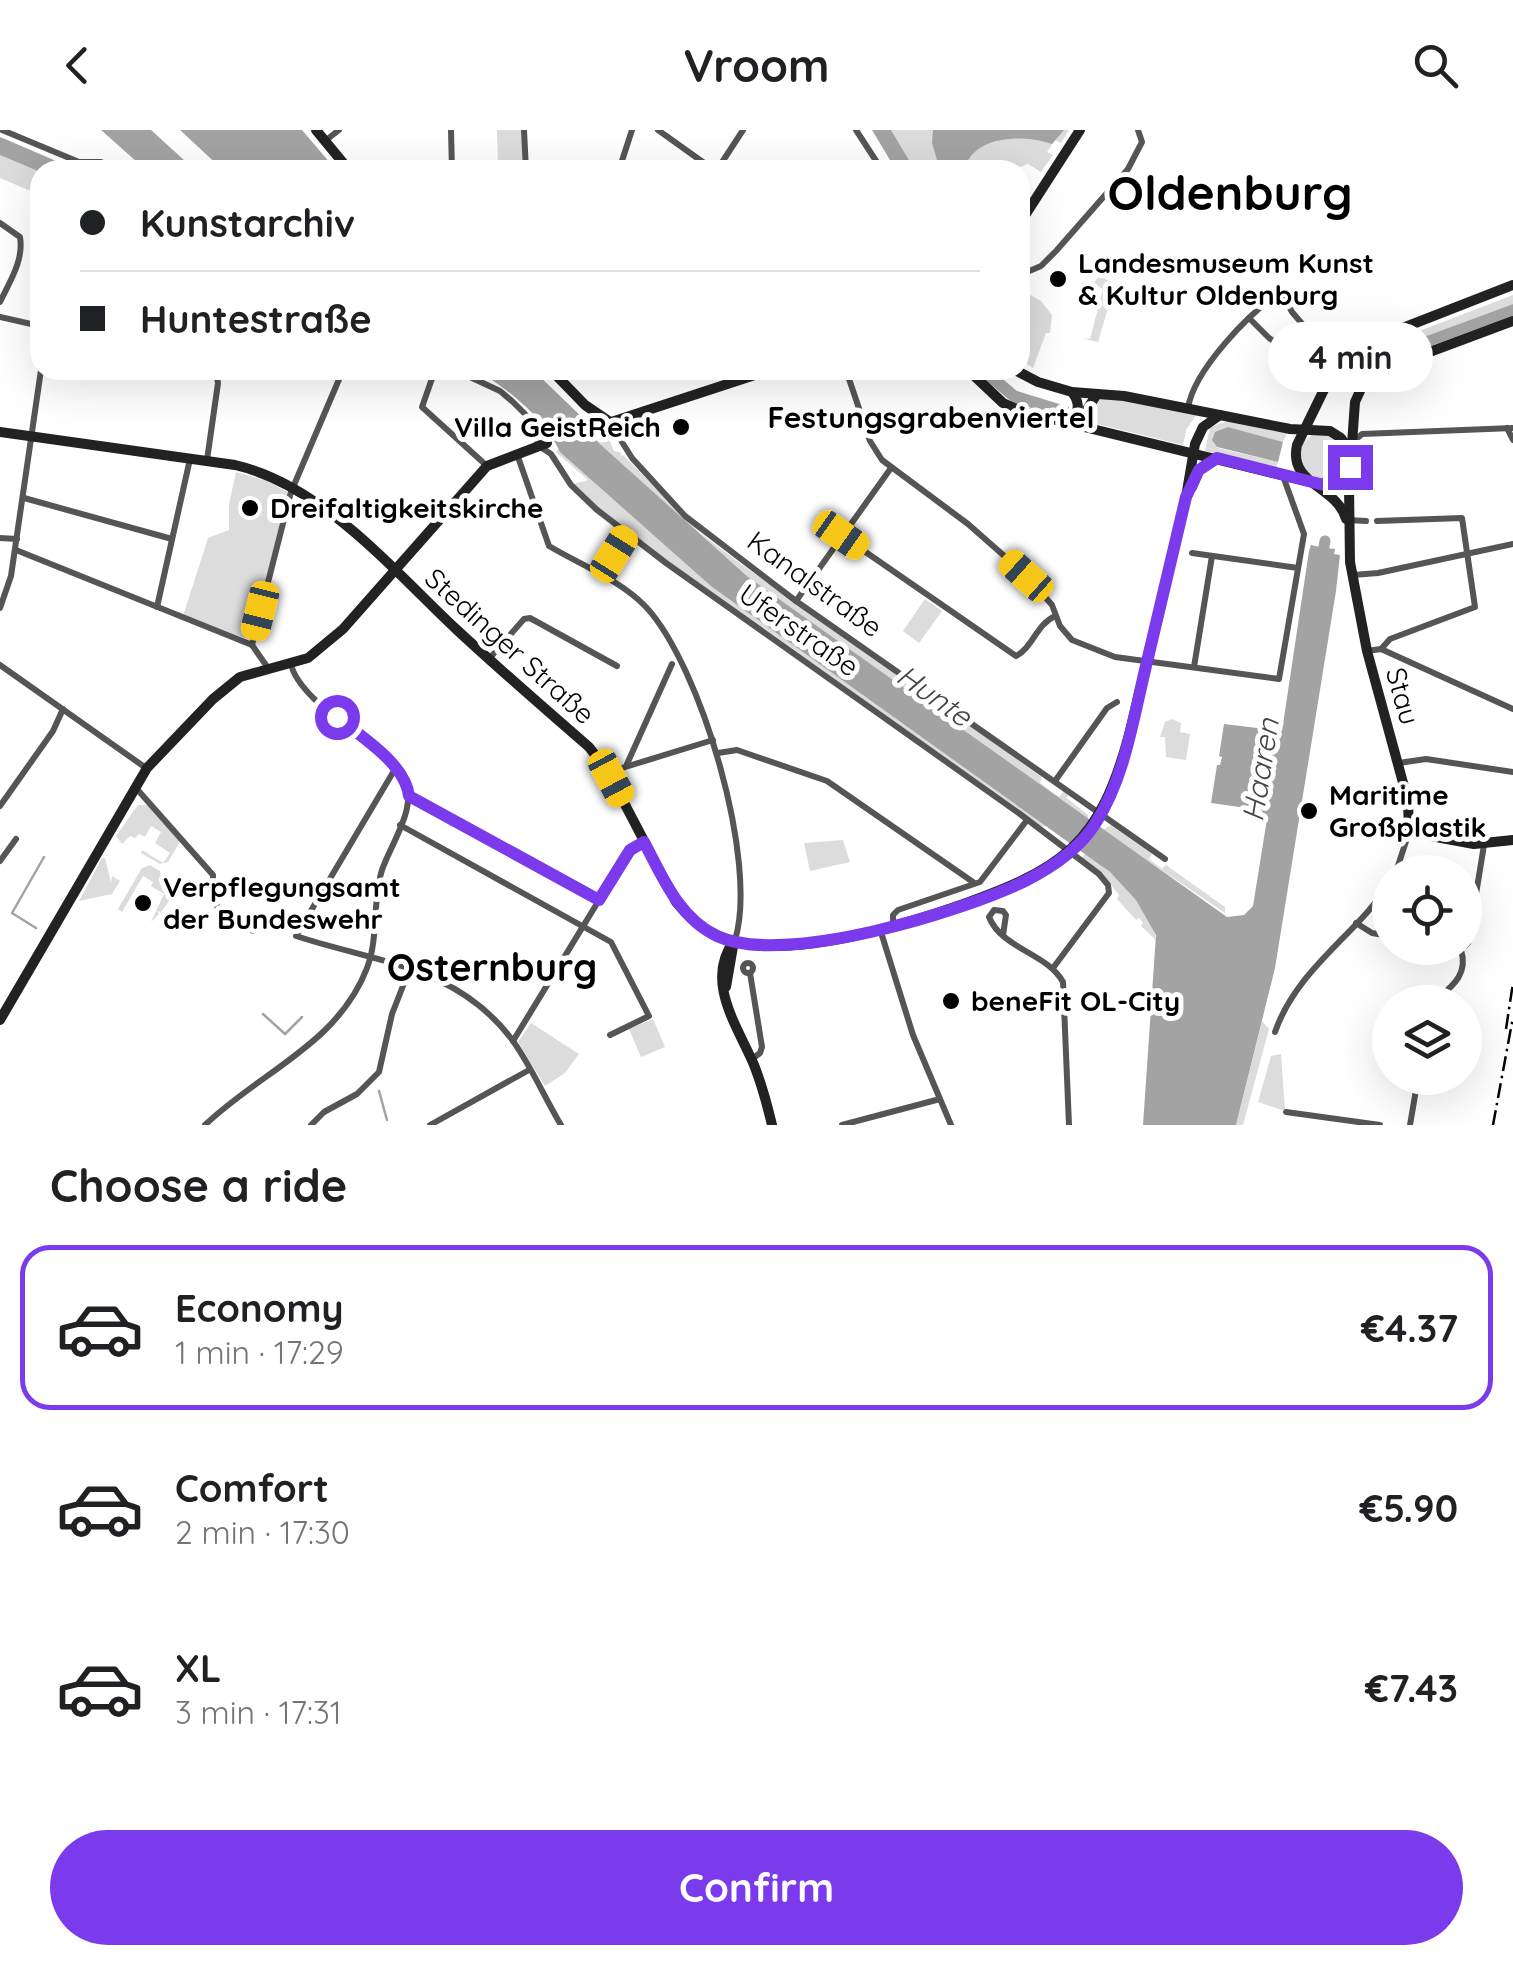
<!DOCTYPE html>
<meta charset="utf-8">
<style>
body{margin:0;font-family:Quicksand,sans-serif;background:#f2f2f2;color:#202124;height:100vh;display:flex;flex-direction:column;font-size:38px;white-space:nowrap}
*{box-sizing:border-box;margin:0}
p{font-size:32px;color:#757577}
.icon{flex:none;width:55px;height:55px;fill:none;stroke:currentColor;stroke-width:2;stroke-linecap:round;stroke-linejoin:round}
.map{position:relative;height:995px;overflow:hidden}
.drawer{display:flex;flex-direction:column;background:#fff;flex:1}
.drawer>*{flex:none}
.top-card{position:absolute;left:30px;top:30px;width:1000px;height:220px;border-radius:30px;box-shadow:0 10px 40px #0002;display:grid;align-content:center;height:220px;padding:0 50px;background:#fff}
.tools{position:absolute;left:1372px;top:725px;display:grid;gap:20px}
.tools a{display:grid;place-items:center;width:110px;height:110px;border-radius:50%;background:#fff;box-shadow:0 10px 40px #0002;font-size:50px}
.end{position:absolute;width:45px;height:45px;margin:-22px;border:12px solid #7c3aed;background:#fff;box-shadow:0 0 0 5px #fff}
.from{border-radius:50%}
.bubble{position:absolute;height:70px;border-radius:35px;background:#fff;box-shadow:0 10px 40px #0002;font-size:32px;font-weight:700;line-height:70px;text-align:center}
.car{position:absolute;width:30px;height:60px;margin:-30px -15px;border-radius:12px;box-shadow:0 0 8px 2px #0007;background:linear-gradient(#f5c518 24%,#345 0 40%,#f5c518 0 76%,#345 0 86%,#f5c518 0)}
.top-card b{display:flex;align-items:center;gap:35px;height:95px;font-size:38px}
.top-card b+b{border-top:2px solid #e0e0e0}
.top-card i{width:25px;height:25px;background:#202124}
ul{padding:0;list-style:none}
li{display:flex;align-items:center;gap:30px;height:165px;margin:0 20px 15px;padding:0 30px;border:5px solid transparent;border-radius:30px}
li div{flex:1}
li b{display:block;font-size:38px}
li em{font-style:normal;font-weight:700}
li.selected{border-color:#7c3aed}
li>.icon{width:90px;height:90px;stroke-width:1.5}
h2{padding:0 50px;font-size:45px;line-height:120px}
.action{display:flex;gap:20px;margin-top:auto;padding:20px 50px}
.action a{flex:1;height:115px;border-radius:60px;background:#7c3aed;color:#fff;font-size:40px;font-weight:700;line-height:115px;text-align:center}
header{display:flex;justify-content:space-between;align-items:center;height:130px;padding:0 50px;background:#fff;font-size:45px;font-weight:700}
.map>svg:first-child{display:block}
</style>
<header><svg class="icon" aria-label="back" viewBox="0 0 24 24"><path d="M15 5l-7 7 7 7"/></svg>Vroom<svg class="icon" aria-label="search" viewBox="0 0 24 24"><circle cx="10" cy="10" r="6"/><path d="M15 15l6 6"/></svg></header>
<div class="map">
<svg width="1513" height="995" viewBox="0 0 1513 995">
<rect width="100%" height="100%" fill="#fff"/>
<g fill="#dcdcdc">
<path d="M497,0h24l3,40h-26z"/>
<path d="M891,0h178l-8,13 -6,-3 -8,12 6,3 -12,17 -13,-8 -15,6h-98z"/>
<path d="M0,25l40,17v23l-40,-17z"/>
<path d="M1099,146l16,8 -17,58 -17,-4 9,1 13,-50 -10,-5z"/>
<path d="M1020,159l21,12 11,14 -2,18h-4l-13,35 -13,-9v-7l6,-8 -6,-7z"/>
<path d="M1513,165v9l-146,54 -2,-6z"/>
<path d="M1098,267l11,1 88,16 -11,16 -3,15 -90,-22 -2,-19z"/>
<path d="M1228,291l59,12 -4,9 -55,-15 -11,21 61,14 -2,6 -71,-17 5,-24z"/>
<path d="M607,304l7,17 8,2 -2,3 3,-1 77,78 41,31 301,213 -2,6 19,14 5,-6 4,3 -1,4 21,17v4l-340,-242 -155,-139 9,5 2,-3 -4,-4z"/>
<path d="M1312,305h18l11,9 3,14 -10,18c-18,6 -26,-2 -35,-15l2,-17z"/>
<path d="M559,318l153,139 334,239 -8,1 -371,-266 -85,-67 -9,-10 15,-4 -32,-28z"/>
<path d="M236,342l31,9 22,12 -37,147 -70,-21 26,-81 21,-8v-26z"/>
<path d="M925,469l17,12 -23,32 -16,-12z"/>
<path d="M1172,589l9,4 -1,9 10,2 -4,26 -20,-3 -1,-20h-5l5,-15z"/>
<path d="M138,675h11l31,37 -12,20 -8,2 -19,-11 1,-3 21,13 7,-10 -15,-10 6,-11 -10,-6 -6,11 -6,-3 -4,4 -5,-2 -8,8 -6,-8z"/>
<path d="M1111,695l41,29 -3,5 13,10 4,-4 59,42v6l-118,-80 -4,-3z"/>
<path d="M843,710l7,22 -40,9 -6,-28z"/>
<path d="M1086,723c26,21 67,51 70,87l-15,-14 2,-3 -4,-5 -3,2 -19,-21 2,-4 -18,-23 -20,-14z"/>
<path d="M102,728h3l6,25 1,-7 8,5 -8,13 -33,7z"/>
<path d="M150,735l10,6 3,20 5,2 2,7 -9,12 -4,-1 2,3 -8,8 13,-28 -13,-8 2,-4 -10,-6 -21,36 -4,-3 24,-41z"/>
<path d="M653,889l12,28 -24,10 -12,-28z"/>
<path d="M1262,891l7,8 -26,96h-7z"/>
<path d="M531,893l48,31 -14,19 -20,13 -27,-44z"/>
<path d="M1281,924l4,57 -27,-9 13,-46z"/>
</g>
<g fill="#a3a3a3">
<path d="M101,0h50l44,40h-49z"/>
<path d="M180,0h122l34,40h-113z"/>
<path d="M872,0h19l24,40h-19z"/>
<path d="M933,0h131l-12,14c-29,-10 -79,-9 -88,26h-24l-8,-27z"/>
<path d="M0,7l5,2 72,31 -37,2 -40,-17z"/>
<path d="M1513,174v12l-148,54 -4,-9 6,-3z"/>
<path d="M475,240h58l53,51 5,15 157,141 479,340 17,-2 9,-9 14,-87 -6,-9 -50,-7 6,-38h3l2,-8 -3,-1 5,-32 58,7 27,-180 2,-6 9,2 -1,5 6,1 1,-5 9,1 -1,5 6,1 -4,36 -61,377 -39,157h-93l13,-190 -20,-35 -26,-28 -398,-285 -152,-135c-14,-32 -53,-65 -85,-82z"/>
<path d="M974,240h18l25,21 52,16 -1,9 -54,-12z"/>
<path d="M1228,297l55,15 -5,20 -61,-15 -5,-7 3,-8z"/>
</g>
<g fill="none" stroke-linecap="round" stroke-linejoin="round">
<g stroke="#a3a3a3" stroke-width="2.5">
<path d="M36,798l-24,-15 32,-56"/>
<path d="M263,884l22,20 17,-17"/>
<path d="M379,961l8,29"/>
</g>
<path stroke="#a3a3a3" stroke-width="11" d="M1321,434l4,-23"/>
<g stroke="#555" stroke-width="6">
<path d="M2,0l77,32h22l11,8"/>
<path d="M451,0l1,40"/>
<path d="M524,0l2,40"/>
<path d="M658,0l56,40"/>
<path d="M856,0l26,40"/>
<path d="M325,11l14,-11"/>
<path d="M619,40l13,-40"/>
<path d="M717,40l26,-40"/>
<path d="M0,93l20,14c4,23 -10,44 -20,65"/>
<path d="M1020,145l21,-9 15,-15 72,-82 14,-27 -4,-12"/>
<path d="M0,187l40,9"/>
<path d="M1249,188l20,20 60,39"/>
<path d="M435,240l-13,37 65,59"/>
<path d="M455,240l45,21 13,11 15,15 11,29 12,8 20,31 25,24 70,54 354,251 79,60 9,11 1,8 -56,75"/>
<path d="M846,240l24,71 12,19 86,64 58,51 26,30 8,21 12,14 43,17 164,22 25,-145 -21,-58"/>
<path d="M1188,278c6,-38 61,-95 93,-116l11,20 44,51"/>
<path d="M610,293l22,35 53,58 111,85 369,258"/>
<path d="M1507,298l6,12"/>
<path d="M1353,312l9,-8 151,-6"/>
<path d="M517,324l32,92c32,19 71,34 97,61 55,59 113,256 89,333"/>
<path d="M207,330l11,-77 -2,-11"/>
<path d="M24,368l148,41"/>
<path d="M1348,390l18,1"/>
<path d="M1377,391l85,-3 13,89 -85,32 -9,10"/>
<path d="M841,405l175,121c17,-9 20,-31 39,-40"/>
<path d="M0,408l17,1"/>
<path d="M16,420l236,95"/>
<path d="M1192,423l106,15"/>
<path d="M1353,445l25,-2 135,-29"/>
<path d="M601,446l27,-44"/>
<path d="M796,471l95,-133"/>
<path d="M157,477l33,-148"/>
<path d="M0,478l11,-32 30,-206"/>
<path d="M252,515l39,-153 52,-122"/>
<path d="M252,515l16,23"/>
<path d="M1367,521l14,-2 132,60"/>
<path d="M489,529l35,-40 6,-1 87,48"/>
<path d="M0,535l146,103"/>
<path d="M1194,537l18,-111"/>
<path d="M718,623l19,-3 90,31 146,101"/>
<path d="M1399,633l27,-4 87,13"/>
<path d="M627,634l45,-100"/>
<path d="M395,639l-99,167c79,26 159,30 214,101 20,26 34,60 51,88"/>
<path d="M609,642l104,-32"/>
<path d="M1055,651l52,-73 10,-6"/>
<path d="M136,658l77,87c-1,41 7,36 40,56"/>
<path d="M409,666l190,104"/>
<path d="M0,676l53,-75 10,-22"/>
<path d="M400,695l211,117 38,74 -39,19"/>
<path d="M0,731l16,-22"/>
<path d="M1396,742l13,-40"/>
<path d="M1356,793l16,10 18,3"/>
<path d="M893,795v-10l5,-5 82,-28 47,-62"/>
<path d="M880,799l33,106 38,90"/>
<path d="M1003,805l3,-20 -3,-4 -9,-1 -5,7c13,32 58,36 74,65l6,143"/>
<path d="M1465,816l3,-3 16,-98"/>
<circle cx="748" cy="838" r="5"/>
<path d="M750,843l12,74 -2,6 -8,6"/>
<path d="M1434,872c17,-15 35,-27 27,-52"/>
<path d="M1275,902c22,-63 80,-96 115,-149"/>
<path d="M513,911l113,-185 18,-14"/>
<path d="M1286,982l94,13"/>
<path d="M205,995c55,-53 133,-81 162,-157 12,-31 5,-67 15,-98 9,-27 39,-67 20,-93 -25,-33 -104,-77 -111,-113"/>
<path d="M311,995l13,-13 33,-18 22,-22 13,-58 18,-46"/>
<path d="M430,995l99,-55"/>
<path d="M842,995l98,-26"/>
<path d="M1410,995l8,-47"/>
</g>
<g stroke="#222" stroke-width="10">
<path d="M316,0l33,40"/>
<path d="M1020,93l60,-93"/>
<path d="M1513,191l-129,48 -19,11 -10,22 -6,83 1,77 17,89 41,150 1,31 65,12 39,-4"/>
<path d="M551,240l34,35 25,17"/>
<path d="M968,240l35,33 20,9 295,72 19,-2 13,-15"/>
<path d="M1015,240l23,12 34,10 52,4 166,33 40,2 11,7 10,15"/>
<path d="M1065,291c15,-6 16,-17 7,-29"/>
<path d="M1093,297l-7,-16 11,-17"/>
<path d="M593,298l177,-58"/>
<path d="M0,302l235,33c87,20 157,104 221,164 43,40 88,79 133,118l19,25 68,130c11,13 26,27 42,34 61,27 171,-7 231,-27"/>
<path d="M1192,357l7,-17 18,-12"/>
<path d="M1346,389c-9,-33 -58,-34 -49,-74l39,-80 18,-18 159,-62"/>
<path d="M1131,597l55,-230 9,-53 8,-17 17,-12"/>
<path d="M734,811c-30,40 4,86 20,124 8,20 13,39 18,60"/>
<path d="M726,857l8,-46"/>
<path d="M0,890l147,-252 66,-69 27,-22 68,-19 35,-29 144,-163 60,-23"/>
</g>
<g stroke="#000" stroke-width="2.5" stroke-dasharray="15 5 2.5 5" stroke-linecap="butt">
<path d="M1506,899l7,-46"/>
<path d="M1493,995l20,-108"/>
</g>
<path stroke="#222" stroke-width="10" d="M949,779c114,-40 151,-61 182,-182"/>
</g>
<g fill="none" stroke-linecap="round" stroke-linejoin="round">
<path stroke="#7c3aed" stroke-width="12" d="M337,587c24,20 68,46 72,79l190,104 31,-50 14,-8c19,36 35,76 73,94 66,31 244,-24 308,-55 26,-13 54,-32 70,-57 30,-46 38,-105 51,-158 13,-56 27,-113 40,-169l13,-27 18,-12 107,27 16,-5 10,-13"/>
</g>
<g fill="#000" stroke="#fff" stroke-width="4">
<circle cx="1058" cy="149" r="10"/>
<circle cx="681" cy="297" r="10"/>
<circle cx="250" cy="378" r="10"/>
<circle cx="1309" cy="681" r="10"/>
<circle cx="143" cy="773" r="10"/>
<circle cx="951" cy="871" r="10"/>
</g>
<g text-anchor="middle" stroke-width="10" stroke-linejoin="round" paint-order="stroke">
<g font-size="28" font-weight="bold" fill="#000" stroke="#fff" text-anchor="start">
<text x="1078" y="143">Landesmuseum Kunst<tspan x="1078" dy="32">&amp; Kultur Oldenburg</tspan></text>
<text x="661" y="307" text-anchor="end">Villa GeistReich</text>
<text x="270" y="388">Dreifaltigkeitskirche</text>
<text x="1329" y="675">Maritime<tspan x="1329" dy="32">Großplastik</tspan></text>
<text x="163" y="767">Verpflegungsamt<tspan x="163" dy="32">der Bundeswehr</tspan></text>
<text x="971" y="881">beneFit OL-City</text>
</g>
<g font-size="28" fill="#000" stroke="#fff">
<text transform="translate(815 454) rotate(36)" y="10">Kanalstraße</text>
<text transform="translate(799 500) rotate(35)" y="10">Uferstraße</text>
<text transform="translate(510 516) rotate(42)" y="10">Stedinger Straße</text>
<text transform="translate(1403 566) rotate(74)" y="10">Stau</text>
</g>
<g font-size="30" font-weight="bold" fill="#000" stroke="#fff">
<text x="931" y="298">Festungsgrabenviertel</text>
</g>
<g font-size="30" font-style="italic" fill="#444" stroke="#fff">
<text transform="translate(934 566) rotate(35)" y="10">Hunte</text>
<text transform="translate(1261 640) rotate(-81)" y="10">Haaren</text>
</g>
<g font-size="38" font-weight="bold" fill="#000" stroke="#fff">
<text x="492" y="851">Osternburg</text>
</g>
<g font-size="48" font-weight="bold" fill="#000" stroke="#fff">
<text x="1230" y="80">Oldenburg</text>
</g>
</g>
</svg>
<div class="tools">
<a><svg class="icon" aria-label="locate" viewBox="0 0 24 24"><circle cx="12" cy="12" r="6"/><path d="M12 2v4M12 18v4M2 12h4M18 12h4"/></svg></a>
<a><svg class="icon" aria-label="layers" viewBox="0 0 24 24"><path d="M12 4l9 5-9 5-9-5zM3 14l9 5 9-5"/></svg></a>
</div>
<i class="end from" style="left:337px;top:587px"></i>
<i class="end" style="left:1350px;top:337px"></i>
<div class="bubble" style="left:1268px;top:192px;width:165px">4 min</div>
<i class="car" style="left:841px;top:405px;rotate:125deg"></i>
<i class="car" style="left:614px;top:424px;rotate:32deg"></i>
<i class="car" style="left:1026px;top:446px;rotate:312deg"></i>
<i class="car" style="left:260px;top:481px;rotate:194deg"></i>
<i class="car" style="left:611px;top:648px;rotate:152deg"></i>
<div class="top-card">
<b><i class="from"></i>Kunstarchiv</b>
<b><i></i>Huntestraße</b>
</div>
</div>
<section class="drawer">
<h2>Choose a ride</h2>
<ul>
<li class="selected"><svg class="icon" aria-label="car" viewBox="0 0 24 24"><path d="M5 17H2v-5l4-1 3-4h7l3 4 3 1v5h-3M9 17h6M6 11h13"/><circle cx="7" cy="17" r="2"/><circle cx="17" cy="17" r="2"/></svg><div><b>Economy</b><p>1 min · 17:29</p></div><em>€4.37</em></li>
<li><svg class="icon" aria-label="car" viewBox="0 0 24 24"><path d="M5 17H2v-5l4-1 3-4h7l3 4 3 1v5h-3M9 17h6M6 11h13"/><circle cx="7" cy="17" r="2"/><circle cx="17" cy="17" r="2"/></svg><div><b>Comfort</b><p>2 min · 17:30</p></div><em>€5.90</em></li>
<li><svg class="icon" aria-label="car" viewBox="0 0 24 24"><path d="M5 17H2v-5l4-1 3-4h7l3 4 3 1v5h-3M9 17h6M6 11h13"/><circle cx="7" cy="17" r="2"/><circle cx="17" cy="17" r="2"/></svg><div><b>XL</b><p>3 min · 17:31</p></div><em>€7.43</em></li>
</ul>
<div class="action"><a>Confirm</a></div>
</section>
